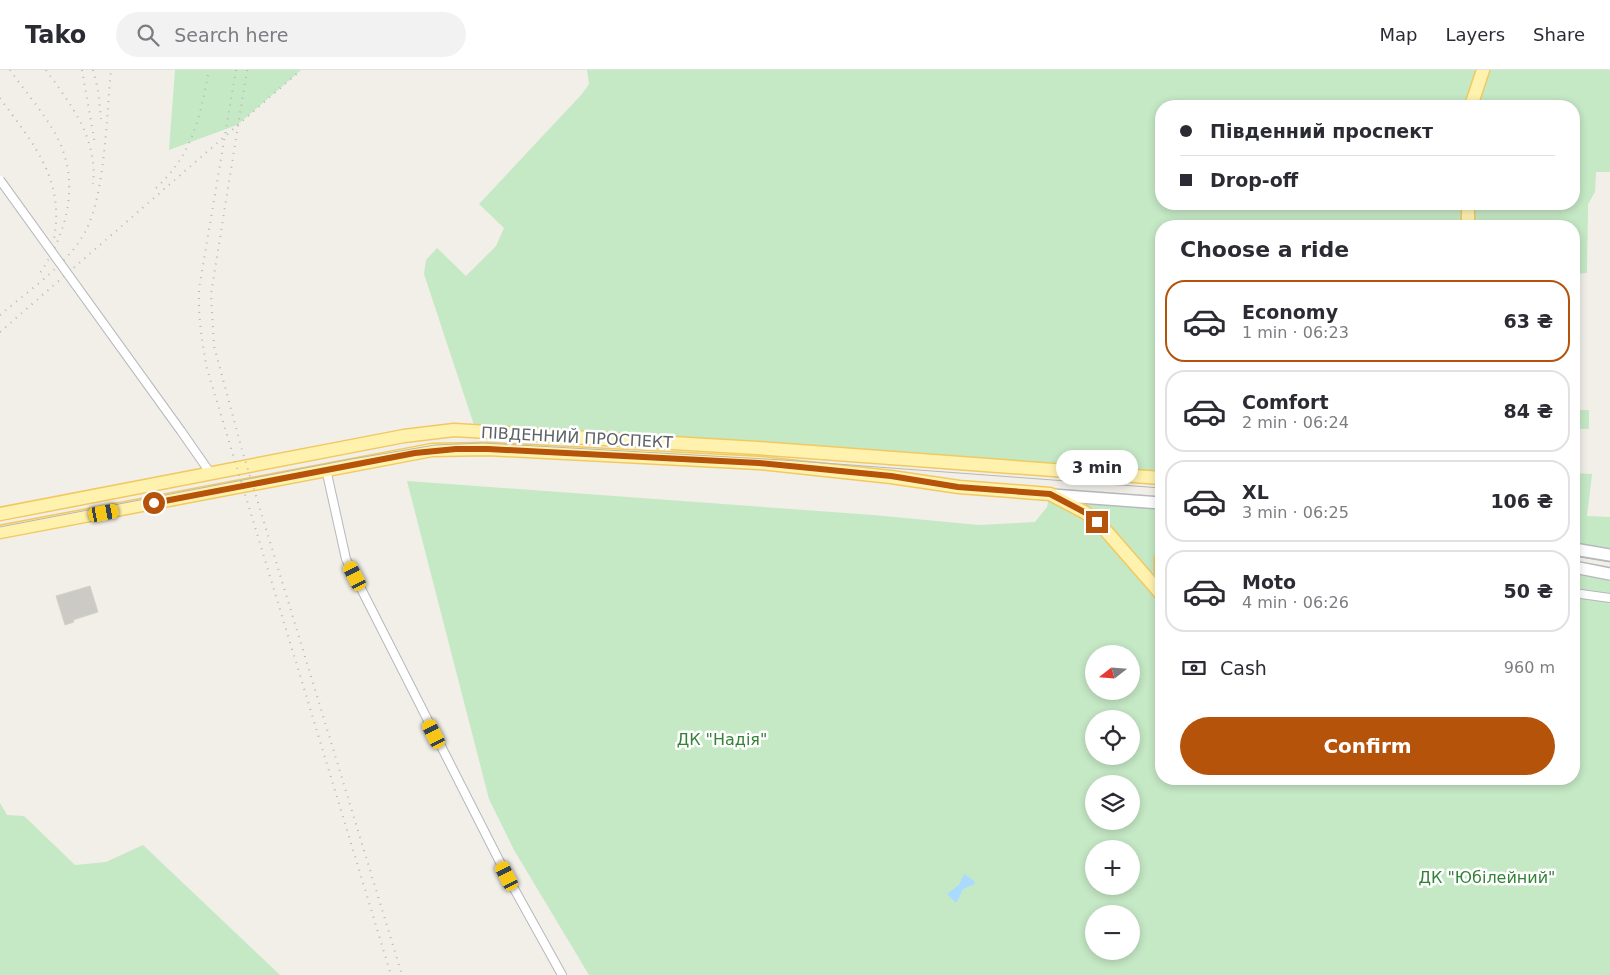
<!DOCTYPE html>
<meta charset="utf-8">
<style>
body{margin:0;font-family:"DejaVu Sans",sans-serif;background:#f2f2f3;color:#2b2b33;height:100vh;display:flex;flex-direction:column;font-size:19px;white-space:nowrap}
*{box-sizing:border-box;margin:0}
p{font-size:16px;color:#7c7c81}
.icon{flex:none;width:28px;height:28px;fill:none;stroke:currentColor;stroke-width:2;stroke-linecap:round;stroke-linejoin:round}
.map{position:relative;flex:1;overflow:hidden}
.side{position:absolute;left:1155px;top:150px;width:425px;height:565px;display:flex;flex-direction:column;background:#fff;border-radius:20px;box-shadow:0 2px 8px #0003}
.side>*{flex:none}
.guide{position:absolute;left:1155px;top:30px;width:425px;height:110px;border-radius:20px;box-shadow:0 2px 8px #0003;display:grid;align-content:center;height:110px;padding:0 25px;background:#fff}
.needle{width:32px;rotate:253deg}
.controls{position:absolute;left:1085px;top:575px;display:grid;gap:10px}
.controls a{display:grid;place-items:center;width:55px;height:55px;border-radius:50%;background:#fff;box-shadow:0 2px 8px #0003;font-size:25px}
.end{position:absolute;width:22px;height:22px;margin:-11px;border:6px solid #b45309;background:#fff;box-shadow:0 0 0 2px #fff}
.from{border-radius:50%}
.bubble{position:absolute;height:35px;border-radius:18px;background:#fff;box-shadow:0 2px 8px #0003;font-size:16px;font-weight:800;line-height:35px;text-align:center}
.car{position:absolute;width:15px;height:30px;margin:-15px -8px;border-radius:6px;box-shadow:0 0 4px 1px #0007;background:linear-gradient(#f5c518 24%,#345 0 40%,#f5c518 0 76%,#345 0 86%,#f5c518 0)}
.guide b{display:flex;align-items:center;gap:18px;height:48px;font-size:19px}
.guide b+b{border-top:1px solid #e1e1e2}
.guide i{width:12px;height:12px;background:#2b2b33}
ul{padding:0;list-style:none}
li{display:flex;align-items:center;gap:15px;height:82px;margin:0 10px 8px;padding:0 15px;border:2px solid #e1e1e2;border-radius:20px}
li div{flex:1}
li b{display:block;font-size:19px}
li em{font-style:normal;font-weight:800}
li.current{border-color:#b45309}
li>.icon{width:45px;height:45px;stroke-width:1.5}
h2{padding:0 25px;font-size:22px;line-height:60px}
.pay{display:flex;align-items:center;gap:12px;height:55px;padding:0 25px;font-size:19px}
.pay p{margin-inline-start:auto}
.button{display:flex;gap:10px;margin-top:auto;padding:10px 25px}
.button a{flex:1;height:58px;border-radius:30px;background:#b45309;color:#fff;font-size:20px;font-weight:800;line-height:58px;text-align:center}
header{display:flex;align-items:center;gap:30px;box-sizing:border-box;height:70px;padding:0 25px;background:#fff;border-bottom:1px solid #e1e1e2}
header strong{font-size:24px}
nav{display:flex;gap:28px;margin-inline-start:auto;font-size:18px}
.search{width:350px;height:45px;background:#f2f2f3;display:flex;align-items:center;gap:12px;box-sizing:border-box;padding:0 18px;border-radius:28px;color:#7c7c81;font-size:19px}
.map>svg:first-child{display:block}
</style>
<header>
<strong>Tako</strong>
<div class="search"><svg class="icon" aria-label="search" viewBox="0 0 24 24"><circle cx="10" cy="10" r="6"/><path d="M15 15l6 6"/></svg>Search here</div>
<nav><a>Map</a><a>Layers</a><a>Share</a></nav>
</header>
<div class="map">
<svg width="1610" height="905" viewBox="0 0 1610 905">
<rect width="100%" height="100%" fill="#f1efe8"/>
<g fill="#c5e8c5" fill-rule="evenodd">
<path d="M175,0h126l-64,55 -68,25z"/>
<path d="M587,0h1023v102h-14l-1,20 -7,12 -1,69 -13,1v-48h-413v252l-685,-47 -52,-157 2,-14 11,-12 29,28 30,-30 8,-18 -25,-24 103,-110 7,-10zM1161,36h413v98h-413z"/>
<rect x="1574" y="340" width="15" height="19"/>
<path d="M1574,403l18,1 -5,42 23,1v38l-36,-6z"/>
<path d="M407,411l466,34 106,10 56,-3 12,-15 3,-13 36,19 1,-16 74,6v276h413v-212l36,7v401h-1021l-75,-125 -25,-51zM1094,584h37v37h-37zM1094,649h37v37h-37zM1094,714h37v37h-37zM1094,779h37v37h-37zM1094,844h37v37h-37z"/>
<path d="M0,733l7,12 17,1 51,49 31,-3 37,-17 137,130h-280z"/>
</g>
<path fill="#aadaff" d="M964,804l10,7 1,3 -12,5 -6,13h-2l-8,-8 12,-9z"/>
<path fill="#cccac5" stroke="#d6d1c6" d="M90,516l8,26 -25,8 1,2 -9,3 -9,-29z"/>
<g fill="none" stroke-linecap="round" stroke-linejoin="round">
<g stroke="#b5b8bc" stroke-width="10">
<g id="minor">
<path d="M181,361l30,43"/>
<path d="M326,399l20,90 161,317 55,99"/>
<path d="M1574,523l36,5"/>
</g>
</g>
<g stroke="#b6babf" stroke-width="14">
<g id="secondary">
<path d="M1052,425l109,8"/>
<path d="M1574,479l36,6"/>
<path d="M1574,497l36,7"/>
</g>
</g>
<g stroke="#f2c960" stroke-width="15">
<g id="primary">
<path d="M1471,36l12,-36"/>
<path d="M1468,134v22"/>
<path d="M0,444l404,-78 50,-6 303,18 404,30"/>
<path d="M0,462l432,-82 56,-1 271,14 132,14 68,10 91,7 36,19 21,19 54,62"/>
<path d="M1161,488v12"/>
</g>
</g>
<use href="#minor" stroke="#fff" stroke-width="8"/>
<use href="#secondary" stroke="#fff" stroke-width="11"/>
<use href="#primary" stroke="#fff2af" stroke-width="12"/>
<g stroke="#b6b7b8" stroke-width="1">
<path d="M0,457l352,-68 83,-14 48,-2 300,17 378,28"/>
<path d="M1574,486l36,6"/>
</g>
<g stroke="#b6b7b8" stroke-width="2" stroke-dasharray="1 6" stroke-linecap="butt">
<path d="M10,0c16,23 38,47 50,73 20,45 5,96 -23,134"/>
<path d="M46,0c25,35 52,68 47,114"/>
<path d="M82,0l13,74"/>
<path d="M93,0l5,20 3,29"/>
<path d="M236,0l-37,219c-1,28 3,53 8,80l184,606"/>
<path d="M247,0l-36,224 3,52 28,104 160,525"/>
<path d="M0,28c33,46 65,80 54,141"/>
<path d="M156,118c37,-34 44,-71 53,-118"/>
<path d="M0,245c27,-23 61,-46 81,-76 25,-37 25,-123 30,-169"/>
<path d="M0,262l301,-262"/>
</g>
<g stroke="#b5b8bc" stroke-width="10" stroke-linecap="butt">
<path id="minor-bridge" d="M0,110l181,251"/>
</g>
<use href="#minor-bridge" stroke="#fff" stroke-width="8"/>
</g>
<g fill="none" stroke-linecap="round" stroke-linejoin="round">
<path stroke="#b45309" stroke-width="6" d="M154,433l261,-50 41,-4h32l271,14 132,13 67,11 92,7 36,19 11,9"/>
</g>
<g text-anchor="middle" stroke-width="5" stroke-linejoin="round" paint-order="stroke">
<g font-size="16" fill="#5f6368" stroke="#fff">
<text transform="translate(577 367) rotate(3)" y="6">ПІВДЕННИЙ ПРОСПЕКТ</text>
</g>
<g font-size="16" fill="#348238" stroke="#fff">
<text x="722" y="675">ДК "Надія"</text>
<text x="1487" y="813">ДК "Юбілейний"</text>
</g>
</g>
</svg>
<div class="controls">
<a><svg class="needle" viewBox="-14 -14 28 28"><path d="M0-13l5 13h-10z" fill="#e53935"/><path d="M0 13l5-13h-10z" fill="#7c7c81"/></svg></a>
<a><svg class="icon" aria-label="locate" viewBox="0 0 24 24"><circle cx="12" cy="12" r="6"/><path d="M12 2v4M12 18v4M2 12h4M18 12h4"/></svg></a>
<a><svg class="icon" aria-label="layers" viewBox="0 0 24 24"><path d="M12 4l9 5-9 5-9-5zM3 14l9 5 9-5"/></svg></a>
<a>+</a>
<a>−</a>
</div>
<i class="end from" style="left:154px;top:433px"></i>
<i class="end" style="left:1097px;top:452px"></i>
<div class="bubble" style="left:1056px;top:380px;width:82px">3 min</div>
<i class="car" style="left:104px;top:443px;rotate:80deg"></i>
<i class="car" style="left:355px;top:506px;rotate:333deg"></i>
<i class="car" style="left:434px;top:664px;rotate:333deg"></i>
<i class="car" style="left:507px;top:806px;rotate:333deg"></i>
<div class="guide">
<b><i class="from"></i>Південний проспект</b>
<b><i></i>Drop-off</b>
</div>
<section class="side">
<h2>Choose a ride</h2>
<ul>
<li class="current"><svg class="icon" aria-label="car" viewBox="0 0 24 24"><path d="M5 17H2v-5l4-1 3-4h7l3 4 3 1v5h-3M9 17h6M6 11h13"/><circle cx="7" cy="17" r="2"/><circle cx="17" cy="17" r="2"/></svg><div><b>Economy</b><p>1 min · 06:23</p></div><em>63 ₴</em></li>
<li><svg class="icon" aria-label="car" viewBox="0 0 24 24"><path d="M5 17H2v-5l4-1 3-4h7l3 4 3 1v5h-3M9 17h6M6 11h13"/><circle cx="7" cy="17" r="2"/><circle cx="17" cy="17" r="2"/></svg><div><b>Comfort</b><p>2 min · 06:24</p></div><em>84 ₴</em></li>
<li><svg class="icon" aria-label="car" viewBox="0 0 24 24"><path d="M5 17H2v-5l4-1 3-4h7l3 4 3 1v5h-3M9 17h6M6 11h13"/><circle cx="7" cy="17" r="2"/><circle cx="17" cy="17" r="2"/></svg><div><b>XL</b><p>3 min · 06:25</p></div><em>106 ₴</em></li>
<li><svg class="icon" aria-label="car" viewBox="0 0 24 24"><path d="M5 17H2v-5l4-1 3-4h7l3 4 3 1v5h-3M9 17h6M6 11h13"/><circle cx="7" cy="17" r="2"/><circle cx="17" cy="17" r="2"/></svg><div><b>Moto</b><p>4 min · 06:26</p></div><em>50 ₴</em></li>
</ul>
<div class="pay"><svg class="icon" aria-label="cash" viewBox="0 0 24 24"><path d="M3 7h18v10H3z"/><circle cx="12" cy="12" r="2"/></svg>Cash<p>960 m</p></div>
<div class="button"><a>Confirm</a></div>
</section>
</div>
